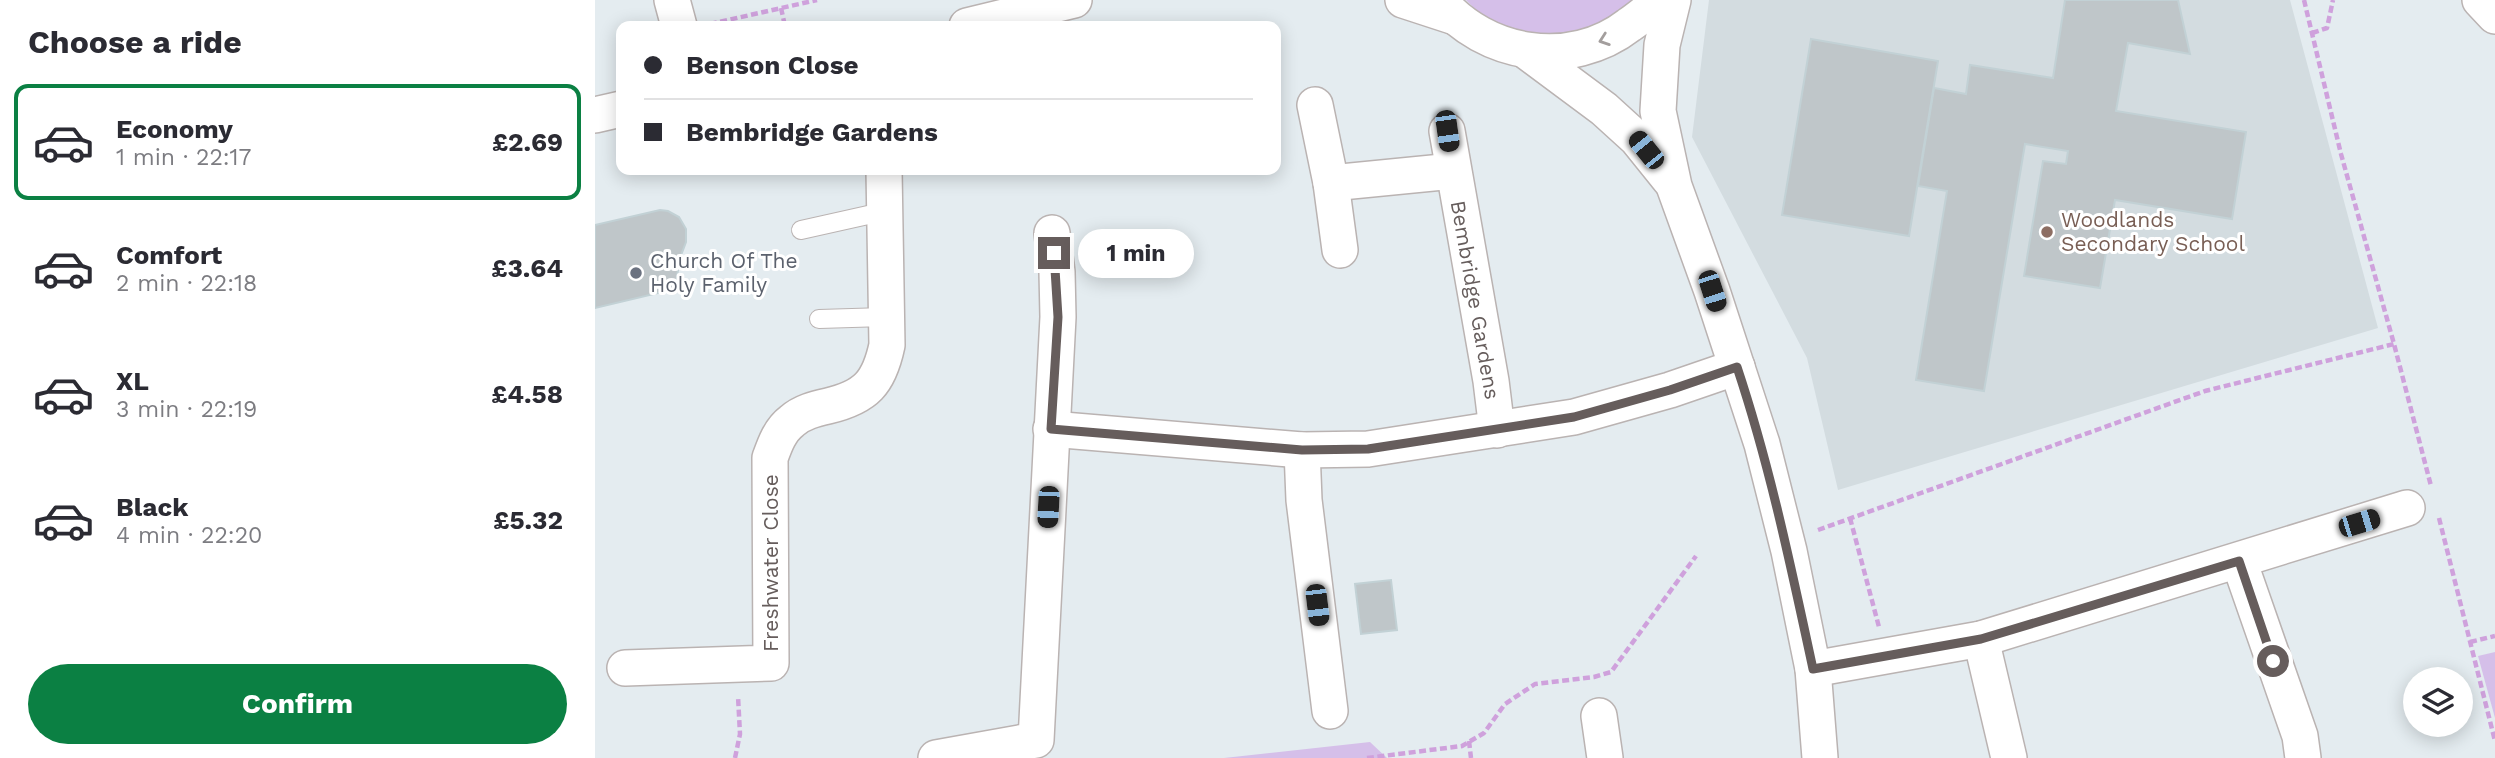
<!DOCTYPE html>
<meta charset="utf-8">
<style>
body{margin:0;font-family:"Work Sans",sans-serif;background:#f2f2f3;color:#2b2b33;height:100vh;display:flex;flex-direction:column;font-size:26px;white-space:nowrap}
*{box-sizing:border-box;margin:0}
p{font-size:23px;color:#7c7c81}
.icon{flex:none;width:38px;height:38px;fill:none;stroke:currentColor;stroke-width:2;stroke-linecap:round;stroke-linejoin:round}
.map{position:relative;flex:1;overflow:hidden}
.drawer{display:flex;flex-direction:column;background:#fff;width:595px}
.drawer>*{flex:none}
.top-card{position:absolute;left:21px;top:21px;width:665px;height:154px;border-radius:14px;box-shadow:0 4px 18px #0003;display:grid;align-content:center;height:154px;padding:0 28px;background:#fff}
.buttons{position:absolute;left:1808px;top:667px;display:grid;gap:14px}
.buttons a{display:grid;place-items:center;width:70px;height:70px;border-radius:50%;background:#fff;box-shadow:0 4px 18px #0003;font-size:35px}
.end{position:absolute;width:32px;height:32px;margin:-16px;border:9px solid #665d5c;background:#fff;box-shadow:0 0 0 4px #fff}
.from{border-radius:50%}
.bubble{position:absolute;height:49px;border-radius:24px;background:#fff;box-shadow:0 4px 18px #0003;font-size:23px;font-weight:700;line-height:49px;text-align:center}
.car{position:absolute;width:21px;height:42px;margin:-21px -10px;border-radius:9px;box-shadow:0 0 5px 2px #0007;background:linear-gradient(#222 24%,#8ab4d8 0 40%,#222 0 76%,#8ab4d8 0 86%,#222 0)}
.top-card b{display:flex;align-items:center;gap:24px;height:66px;font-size:26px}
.top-card b+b{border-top:2px solid #e1e1e2}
.top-card i{width:18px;height:18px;background:#2b2b33}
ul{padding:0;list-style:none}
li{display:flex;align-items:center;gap:21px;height:116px;margin:0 14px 10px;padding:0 14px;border:4px solid transparent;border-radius:14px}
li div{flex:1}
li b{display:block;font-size:26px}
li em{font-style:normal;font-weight:700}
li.on{border-color:#0b8043}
li>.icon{width:63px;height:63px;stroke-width:1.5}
h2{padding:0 28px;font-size:32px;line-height:84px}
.action{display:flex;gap:14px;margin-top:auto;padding:14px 28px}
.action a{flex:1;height:80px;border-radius:42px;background:#0b8043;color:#fff;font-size:28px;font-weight:700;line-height:80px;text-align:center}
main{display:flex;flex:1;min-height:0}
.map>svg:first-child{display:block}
</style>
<main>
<section class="drawer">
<h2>Choose a ride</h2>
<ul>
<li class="on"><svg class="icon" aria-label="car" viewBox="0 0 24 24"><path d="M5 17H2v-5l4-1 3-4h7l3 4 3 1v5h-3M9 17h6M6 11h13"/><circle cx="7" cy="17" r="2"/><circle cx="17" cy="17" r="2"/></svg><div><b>Economy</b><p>1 min · 22:17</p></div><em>£2.69</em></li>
<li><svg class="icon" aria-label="car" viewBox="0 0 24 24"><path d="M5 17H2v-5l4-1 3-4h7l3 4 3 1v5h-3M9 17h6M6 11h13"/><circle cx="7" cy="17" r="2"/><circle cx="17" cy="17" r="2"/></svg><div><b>Comfort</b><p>2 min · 22:18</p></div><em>£3.64</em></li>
<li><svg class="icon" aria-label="car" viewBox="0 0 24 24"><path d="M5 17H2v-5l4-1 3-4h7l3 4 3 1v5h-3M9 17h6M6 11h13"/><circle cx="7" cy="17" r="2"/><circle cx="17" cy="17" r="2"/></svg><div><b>XL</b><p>3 min · 22:19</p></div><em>£4.58</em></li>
<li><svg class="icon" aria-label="car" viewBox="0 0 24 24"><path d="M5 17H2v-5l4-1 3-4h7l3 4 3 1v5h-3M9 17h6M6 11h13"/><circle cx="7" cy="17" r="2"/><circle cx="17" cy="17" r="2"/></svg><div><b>Black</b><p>4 min · 22:20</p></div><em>£5.32</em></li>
</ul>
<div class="action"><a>Confirm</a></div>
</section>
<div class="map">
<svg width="1900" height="758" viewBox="0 0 1900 758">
<rect width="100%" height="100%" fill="#e4ecf0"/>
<path fill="#d3dce0" d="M1114,0h581l88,328 -540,162 -31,-132 -115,-221z"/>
<g fill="#d5bfe9">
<path d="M871,0h166c-44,47 -122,48 -166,0z"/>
<path d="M1900,652v66l-17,-62z"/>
<path d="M775,742l17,16h-163z"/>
</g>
<g fill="#bfc6c9" stroke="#c2d1d5" stroke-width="2">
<path d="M1470,0h113l12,54 -62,-11 -12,68 130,21 -14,87 -117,-19 -15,88 -76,-12 19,-115 23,3 2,-13 -43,-7 -41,247 -68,-11 31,-189 -29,-5 16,-98 32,6 4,-29 83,13z"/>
<path d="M1216,39l127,22 -29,175 -127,-21z"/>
<path d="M65,210l8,1 11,6 7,12v13l-6,16 -5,31 -80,19v-83z"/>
<path d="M796,580l6,50 -36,4 -6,-50z"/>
</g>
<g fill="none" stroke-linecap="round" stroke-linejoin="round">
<g stroke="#bab3b2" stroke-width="20">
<g id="lane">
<path d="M206,230l85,-19"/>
<path d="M224,319l66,-2"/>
</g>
</g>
<g stroke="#bab3b2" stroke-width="38">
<g id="street">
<path d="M77,0l7,26"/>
<path d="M808,0l49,16"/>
<path d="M844,0c46,56 132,70 190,25 11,-8 21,-14 28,-25"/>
<path d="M1078,0l-11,45 -4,66 16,75 38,105 50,153 27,107 24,118 7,89"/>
<path d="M1885,0l15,16"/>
<path d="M372,26l107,-26"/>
<path d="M931,51l78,58 33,30 33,41"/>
<path d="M720,105l16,78 9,67"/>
<path d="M0,115l26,-6"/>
<path d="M852,131l44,250 6,49"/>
<path d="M736,183l122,-12"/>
<path d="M456,429l251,21 66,-1 206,-32 96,-27 67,-23"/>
<path d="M707,450l2,50 26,211"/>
<path d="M1644,561l61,175 3,22"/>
<path d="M1386,639l28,119"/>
<path d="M30,668l146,-5 -1,-205c5,-14 10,-28 22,-37 10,-9 23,-12 36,-15 38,-9 51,-23 59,-61l-3,-175"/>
<path d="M1218,669l168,-30 426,-131"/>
<path d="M1004,716l6,42"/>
<path d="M341,758l100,-18 22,-423 -1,-45 -5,-39"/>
</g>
</g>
<g stroke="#cfa1dc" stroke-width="4.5" stroke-dasharray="7 3.5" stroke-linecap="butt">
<path d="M1709,0l37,154 53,190 37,142"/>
<path d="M186,8l4,18"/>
<path d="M115,24l107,-24"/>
<path d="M1717,33l15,-5 6,-28"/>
<path d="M1255,518l29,109"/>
<path d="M1844,518l56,223"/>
<path d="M1223,530l387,-139 189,-47"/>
<path d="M1875,642l25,-6"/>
<path d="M874,741l2,17"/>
<path d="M140,758l5,-24 -2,-38"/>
<path d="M772,758l95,-12 22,-13 21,-29 30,-20 59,-7 17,-5 85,-116"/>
</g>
<use href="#lane" stroke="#fff" stroke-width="18"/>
<use href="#street" stroke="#fff" stroke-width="35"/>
</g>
<defs><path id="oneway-chevron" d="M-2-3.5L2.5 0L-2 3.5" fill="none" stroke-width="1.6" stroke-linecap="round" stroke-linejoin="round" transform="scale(1.75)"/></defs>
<use stroke="#a39e9d" href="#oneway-chevron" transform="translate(1009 40) rotate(161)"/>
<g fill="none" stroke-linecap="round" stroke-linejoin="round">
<path stroke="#665d5c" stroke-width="9" d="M459,253l4,64 -7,112 251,21 66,-1 206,-32 96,-27 67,-23c33,99 54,200 76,302l168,-30 258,-78 34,100"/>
</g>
<circle fill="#8d6e63" stroke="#fff" stroke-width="2.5" cx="1452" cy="232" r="7"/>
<circle fill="#6b7280" stroke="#fff" stroke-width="2.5" cx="41" cy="273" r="7"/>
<g text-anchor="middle" stroke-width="6" stroke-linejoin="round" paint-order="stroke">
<g font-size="21" fill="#785e54" stroke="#fff" text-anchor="start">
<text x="1466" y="227">Woodlands<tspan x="1466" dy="24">Secondary School</tspan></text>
</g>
<g font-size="21" fill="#5b616d" stroke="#fff" text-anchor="start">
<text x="55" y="268">Church Of The<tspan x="55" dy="24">Holy Family</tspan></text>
</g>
<g font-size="21" fill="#665d5c" stroke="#fff">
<text transform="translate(880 300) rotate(80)" y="7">Bembridge Gardens</text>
<text transform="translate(176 563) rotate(-90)" y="7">Freshwater Close</text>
</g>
</g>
</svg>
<div class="buttons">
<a><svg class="icon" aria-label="layers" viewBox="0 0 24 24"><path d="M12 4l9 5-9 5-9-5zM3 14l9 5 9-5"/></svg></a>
</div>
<i class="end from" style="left:1678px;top:661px"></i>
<i class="end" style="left:459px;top:253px"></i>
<div class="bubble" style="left:483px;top:229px;width:116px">1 min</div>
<i class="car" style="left:852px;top:131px;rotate:172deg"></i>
<i class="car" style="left:1051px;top:150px;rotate:321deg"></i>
<i class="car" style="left:1117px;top:291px;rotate:162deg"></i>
<i class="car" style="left:453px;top:507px;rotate:183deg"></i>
<i class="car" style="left:1764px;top:523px;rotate:73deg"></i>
<i class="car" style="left:722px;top:605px;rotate:173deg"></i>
<div class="top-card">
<b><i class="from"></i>Benson Close</b>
<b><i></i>Bembridge Gardens</b>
</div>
</div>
</main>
